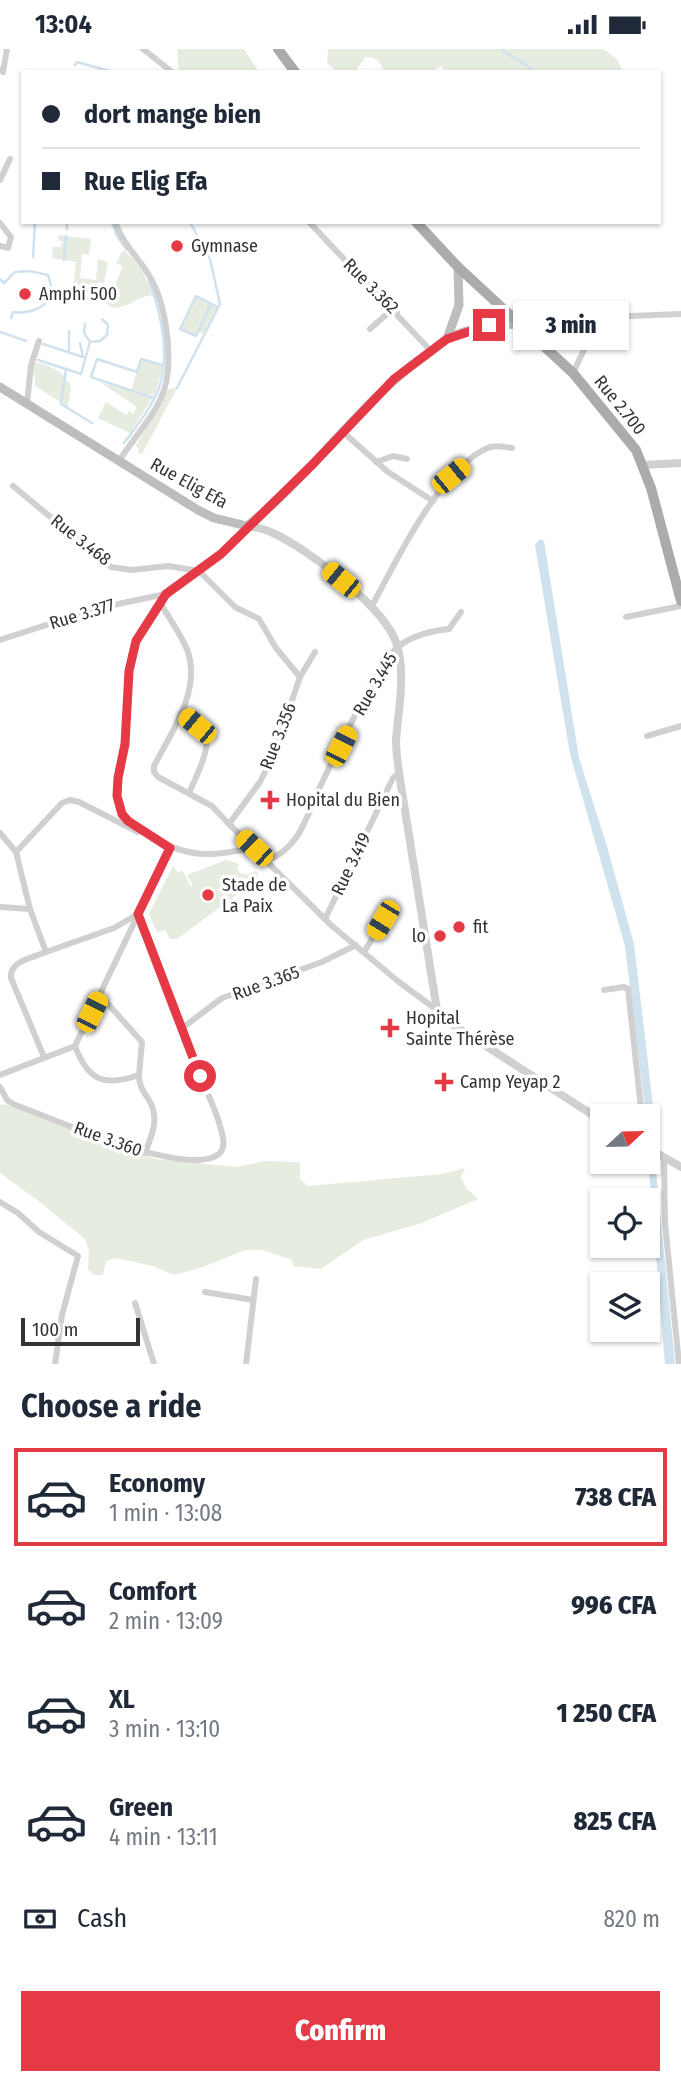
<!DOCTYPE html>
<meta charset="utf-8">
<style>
body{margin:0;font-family:"Fira Sans Condensed",sans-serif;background:#f2f2f3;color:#1f2937;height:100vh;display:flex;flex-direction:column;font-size:26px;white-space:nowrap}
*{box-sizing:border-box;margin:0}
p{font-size:23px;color:#747a83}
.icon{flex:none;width:38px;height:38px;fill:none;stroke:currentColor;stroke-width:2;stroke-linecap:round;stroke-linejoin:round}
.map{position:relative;height:1315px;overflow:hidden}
.side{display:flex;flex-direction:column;background:#fff;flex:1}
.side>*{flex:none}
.top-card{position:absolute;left:21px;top:21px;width:640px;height:154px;border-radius:0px;box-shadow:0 2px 5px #0004;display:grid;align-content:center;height:154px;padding:0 21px;background:#fff}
.needle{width:46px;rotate:68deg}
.controls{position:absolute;left:590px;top:1055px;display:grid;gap:14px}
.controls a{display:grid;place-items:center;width:70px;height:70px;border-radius:0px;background:#fff;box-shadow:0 2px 5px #0004;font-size:35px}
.scale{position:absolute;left:21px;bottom:18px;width:119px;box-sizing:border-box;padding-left:7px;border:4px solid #333;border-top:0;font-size:19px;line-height:24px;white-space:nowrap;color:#333;-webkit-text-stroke:5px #fff;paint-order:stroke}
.end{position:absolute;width:32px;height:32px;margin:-16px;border:9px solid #e63946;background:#fff;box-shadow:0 0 0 4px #fff}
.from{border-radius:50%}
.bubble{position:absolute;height:49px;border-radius:0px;background:#fff;box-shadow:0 2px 5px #0004;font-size:23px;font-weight:800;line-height:49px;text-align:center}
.car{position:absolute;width:21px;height:42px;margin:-21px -10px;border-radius:9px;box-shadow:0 0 5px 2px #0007;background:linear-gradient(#f5c518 24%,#345 0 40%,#f5c518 0 76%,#345 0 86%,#f5c518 0)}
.top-card b{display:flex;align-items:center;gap:24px;height:66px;font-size:26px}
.top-card b+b{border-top:2px solid #e0e1e3}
.top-card i{width:18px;height:18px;background:#1f2937}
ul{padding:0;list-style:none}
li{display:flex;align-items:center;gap:21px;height:98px;margin:0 14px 10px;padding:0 7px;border:4px solid transparent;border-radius:0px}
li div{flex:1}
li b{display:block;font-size:26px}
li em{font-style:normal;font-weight:800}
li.on{border-color:#e63946}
li>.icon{width:63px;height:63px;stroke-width:1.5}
h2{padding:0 21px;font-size:32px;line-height:84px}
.pay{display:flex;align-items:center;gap:18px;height:77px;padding:0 21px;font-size:26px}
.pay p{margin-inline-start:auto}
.button{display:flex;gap:14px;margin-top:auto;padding:14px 21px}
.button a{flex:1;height:80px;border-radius:0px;background:#e63946;color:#fff;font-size:28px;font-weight:800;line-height:80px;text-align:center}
.status{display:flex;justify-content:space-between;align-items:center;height:49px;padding:0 35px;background:#fff;direction:ltr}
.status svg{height:19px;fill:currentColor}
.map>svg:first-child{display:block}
</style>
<div class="status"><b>13:04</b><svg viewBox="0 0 49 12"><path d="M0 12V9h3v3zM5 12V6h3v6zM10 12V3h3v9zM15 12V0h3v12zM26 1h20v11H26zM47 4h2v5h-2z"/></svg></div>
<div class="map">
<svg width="681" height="1315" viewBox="0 0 681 1315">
<rect width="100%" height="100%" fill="#fff"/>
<g fill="#e6ecdf">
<path d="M177,0h67l15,23h-80z"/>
<path d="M328,0h275l14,10 6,13h-177l-5,-6 -9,6h-48c-3,-10 -8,-16 -19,-15l-10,15h-17l-11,-9z"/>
<path d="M59,186l32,4 -2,16 -7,-1 -2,24 16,2 2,-21 10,3 -4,21h-5l-5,8 -7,1 -13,-10 2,-20 -24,-4 1,-11h8l1,-6 -4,-1z"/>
<path d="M123,201c15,11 24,28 30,45 -15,1 -25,13 -40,13l-7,-5 17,-36 -7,-4z"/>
<path d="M196,247l21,11 -13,27 -6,-3 -2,5 -16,-7z"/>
<path d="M140,310l23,6 -8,30 -9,-1 6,4 -22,35 -32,-15 8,-16 20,13 3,-4 4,3 4,-7 -37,-25 31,9z"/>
<path d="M35,313c18,4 26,9 36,24l-3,21 -33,-21v-10l-4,-8z"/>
<path d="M177,339l-35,66 -4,-2 1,-3 -3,-3 32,-57z"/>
<path d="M226,811l13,4 -2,3 3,6 7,2 8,-4 3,2v8l-11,6 -2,-2 1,3 -69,51h-7l-5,-9 -8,3 -8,-19 24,-48 5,7 4,-3 9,17 2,-2 -6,-10z"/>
<path d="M4,1055l24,6 127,49 82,8 28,-6 35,1v17l8,7 134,-12 23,-6 -4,9 5,11 12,11 -59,25 -56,16 -42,29 -28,-3 -1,-6 -29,-10h-18l-42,17 -29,8 -21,-9 -37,-8 -10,3 -3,14h-9l-6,-6 1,-18 -4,-12 -49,-40 -36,-26v-68z"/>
</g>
<g fill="#cfe2ee">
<path d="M540,490l4,2 35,217 27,85 28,101 20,170v31l-5,-3 -24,-196 -55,-192 -35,-209z"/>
<path d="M648,1109l7,4 20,202h-10z"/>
</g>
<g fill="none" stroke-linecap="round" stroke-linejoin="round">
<g stroke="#cfe2ee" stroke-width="2.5">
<path d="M501,0c10,10 24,11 33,23"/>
<path d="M75,16l2,-3 36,10"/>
<path d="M112,173l5,14 10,14"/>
<path d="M67,180v-7"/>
<path d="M33,208l2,-35"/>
<path d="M64,211l2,-24"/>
<path d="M0,230l4,4 11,-11 14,-1 19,4 5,18c-8,16 -24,21 -40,19l-2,6"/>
<path d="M211,255l-15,32 -16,-7 16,-33 22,11"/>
<path d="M85,275l-1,9 6,9 10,-1 7,-6 1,-10 -6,-6"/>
<path d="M69,282v21"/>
<path d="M0,283l26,9"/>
<path d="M90,293l-9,32 -15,-5 -5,35 31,19"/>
<path d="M43,295l40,13 -3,-14"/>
<path d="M38,311l28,9"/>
<path d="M177,339l43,-84 -10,-45 -20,-37"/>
<path d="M154,349l-63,-21 6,-18 40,13 4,-13 21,6"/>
<path d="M124,394c12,-16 28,-36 35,-55 11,-34 2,-75 -10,-107"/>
</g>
<g stroke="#d0d0d0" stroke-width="6">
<path d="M143,0l29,23"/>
<path d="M0,21l3,2 4,-23"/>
<path d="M0,131l10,-21"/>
<path d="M115,173c7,21 24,36 35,55 16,27 23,79 15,110 -8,27 -31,50 -46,74"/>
<path d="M309,173l122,129"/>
<path d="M0,174l11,14 -3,11 -8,-2"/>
<path d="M520,275l35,-5 126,-5"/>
<path d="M370,280l17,-15 10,-2"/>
<path d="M573,324l18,-38 15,-17"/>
<path d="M27,355l4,-39 8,-24"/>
<path d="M343,383l45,40 45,29"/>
<path d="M376,413l17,-6 14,3"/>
<path d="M13,437l98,81 21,3 36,-4 31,5 36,36 24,12 17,29 24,29 -27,79 -13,26 -31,42 103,102 67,56 38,28"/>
<path d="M161,555c9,16 21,31 27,48 13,39 -17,81 -34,114v6l4,5 54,29 17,18"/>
<path d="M372,557c24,-45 70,-141 118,-159 7,-2 15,0 22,1"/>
<path d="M626,568l55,-11"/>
<path d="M0,591l99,-32 67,-14"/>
<path d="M300,628l15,-25"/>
<path d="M181,664c8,6 19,13 24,22 7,12 -11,46 -16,58"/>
<path d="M647,687l34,-10"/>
<path d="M0,784l16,19 46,-49 8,-3 9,2 59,30"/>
<path d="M152,789c41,21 58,18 102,10"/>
<path d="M154,790l-26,-18 -6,-7 -5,-18 1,-18 7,-34 4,-73 7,-30 30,-47 55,-41 26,-27"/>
<path d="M266,812c33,-13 39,-40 52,-70 13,-27 61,-131 81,-145 13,-10 34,-16 50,-17l12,-17"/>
<path d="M0,858l30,2"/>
<path d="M325,870l68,-141 6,-5"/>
<path d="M364,903l29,-48"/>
<path d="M604,941l20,-3 4,2 14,128"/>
<path d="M100,946l42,47 -3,33"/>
<path d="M181,980l41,-31 100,-36 34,-17"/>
<path d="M75,997l95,-198"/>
<path d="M44,1008l-33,-79c-2,-17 21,-20 35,-26"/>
<path d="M0,1026l75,-29c13,35 29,41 64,29 0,11 4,16 10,25 11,18 3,35 -4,53"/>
<path d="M0,1038l7,13 6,4c36,13 178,77 207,49 4,-5 4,-10 3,-15 -6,-31 -24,-60 -35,-89 -17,-45 -33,-90 -50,-135l-24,14 -68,24 -16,-43 -14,-57"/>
<path d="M664,1108l1,66 14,141"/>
<path d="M0,1153l18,11 21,19 39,24 -16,59 -7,49"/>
<path d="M205,1243l48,8"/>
<path d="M135,1254l19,61"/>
<path d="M246,1315l10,-85"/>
</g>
<g stroke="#d0d0d0" stroke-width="8">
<path d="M643,416l38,-2"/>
<path d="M247,477c9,1 18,3 26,7 35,16 113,75 124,112 9,31 1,66 -1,96 0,11 2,22 3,32l38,237 15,14 150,97"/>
<path d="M648,1099l33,19"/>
</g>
<g stroke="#bdbdbd" stroke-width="9">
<path d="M447,290l12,-34 -1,-38"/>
<path d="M0,338l198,123 16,8 33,8c67,-52 113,-126 183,-174 5,-4 11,-9 17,-13 23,-12 47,-14 73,-15"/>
</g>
<g stroke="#ababab" stroke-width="10">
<path d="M278,0l17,23"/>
<path d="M416,173l42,45 115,106 63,77 15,38 30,113"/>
</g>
</g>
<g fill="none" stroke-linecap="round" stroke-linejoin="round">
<path stroke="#e63946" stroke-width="9" d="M200,1027l-62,-162 32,-66 -42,-27 -6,-7 -5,-18 1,-18 7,-34 4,-73 7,-30 30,-47 55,-40 92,-90 81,-85 53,-40 42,-14"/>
</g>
<g fill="#e63946" stroke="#fff" stroke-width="2.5">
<circle cx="177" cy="197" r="7"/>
<circle cx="25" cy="245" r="7"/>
<path d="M266.5 740.5h7v7h7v7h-7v7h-7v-7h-7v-7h7z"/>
<circle cx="208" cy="846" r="7"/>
<circle cx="459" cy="878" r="7"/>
<circle cx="440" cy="887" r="7"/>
<path d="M386.5 968.5h7v7h7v7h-7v7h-7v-7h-7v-7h7z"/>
<path d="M440.5 1022.5h7v7h7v7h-7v7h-7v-7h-7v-7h7z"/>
</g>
<g text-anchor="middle" stroke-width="7" stroke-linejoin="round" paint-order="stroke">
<g font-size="18" fill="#333" stroke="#fff" text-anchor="start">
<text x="191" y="203">Gymnase</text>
<text x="39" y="251">Amphi 500</text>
<text x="286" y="757">Hopital du Bien</text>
<text x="222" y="842">Stade de<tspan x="222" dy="21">La Paix</tspan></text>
<text x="473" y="884">fit</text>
<text x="426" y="893" text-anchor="end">lo</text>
<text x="406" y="975">Hopital<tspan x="406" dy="21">Sainte Thérèse</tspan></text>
<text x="460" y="1039">Camp Yeyap 2</text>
</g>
<g font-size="18" fill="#333" stroke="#fff">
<text transform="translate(371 237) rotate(45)" y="6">Rue 3.362</text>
<text transform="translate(620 356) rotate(51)" y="6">Rue 2.700</text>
<text transform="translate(189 434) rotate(29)" y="6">Rue Elig Efa</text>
<text transform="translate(81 491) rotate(38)" y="6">Rue 3.468</text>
<text transform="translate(82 565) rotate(-17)" y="6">Rue 3.377</text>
<text transform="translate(375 635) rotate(-60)" y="6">Rue 3.445</text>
<text transform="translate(278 687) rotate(-69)" y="6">Rue 3.356</text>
<text transform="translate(351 815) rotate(-64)" y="6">Rue 3.419</text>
<text transform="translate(266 934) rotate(-20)" y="6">Rue 3.365</text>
<text transform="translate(108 1090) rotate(20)" y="6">Rue 3.360</text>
</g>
</g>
</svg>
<div class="controls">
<a><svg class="needle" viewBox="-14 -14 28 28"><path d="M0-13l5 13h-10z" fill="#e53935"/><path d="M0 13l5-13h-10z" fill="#747a83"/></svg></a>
<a><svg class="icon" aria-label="locate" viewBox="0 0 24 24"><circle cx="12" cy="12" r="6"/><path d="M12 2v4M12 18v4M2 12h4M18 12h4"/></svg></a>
<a><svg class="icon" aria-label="layers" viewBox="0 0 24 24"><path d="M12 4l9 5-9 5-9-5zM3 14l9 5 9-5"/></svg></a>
</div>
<div class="scale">100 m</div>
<i class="end from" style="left:200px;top:1027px"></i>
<i class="end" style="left:489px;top:276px"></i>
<div class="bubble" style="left:513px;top:252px;width:116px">3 min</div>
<i class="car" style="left:451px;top:427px;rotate:51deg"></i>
<i class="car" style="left:341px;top:531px;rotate:309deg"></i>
<i class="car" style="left:197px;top:677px;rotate:310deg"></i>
<i class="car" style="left:341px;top:697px;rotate:27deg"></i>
<i class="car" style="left:254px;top:799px;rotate:313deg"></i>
<i class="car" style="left:383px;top:871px;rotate:211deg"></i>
<i class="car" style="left:92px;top:963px;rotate:26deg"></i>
<div class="top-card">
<b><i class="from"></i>dort mange bien</b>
<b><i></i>Rue Elig Efa</b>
</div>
</div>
<section class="side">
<h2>Choose a ride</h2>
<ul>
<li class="on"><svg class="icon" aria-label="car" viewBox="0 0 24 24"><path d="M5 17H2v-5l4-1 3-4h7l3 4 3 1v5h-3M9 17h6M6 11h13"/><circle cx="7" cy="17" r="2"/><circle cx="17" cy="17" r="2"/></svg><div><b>Economy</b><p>1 min · 13:08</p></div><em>738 CFA</em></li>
<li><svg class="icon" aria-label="car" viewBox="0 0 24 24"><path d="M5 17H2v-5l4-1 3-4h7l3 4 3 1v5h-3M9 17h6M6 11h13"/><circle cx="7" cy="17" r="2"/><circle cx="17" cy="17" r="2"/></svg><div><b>Comfort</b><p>2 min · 13:09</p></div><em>996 CFA</em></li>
<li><svg class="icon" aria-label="car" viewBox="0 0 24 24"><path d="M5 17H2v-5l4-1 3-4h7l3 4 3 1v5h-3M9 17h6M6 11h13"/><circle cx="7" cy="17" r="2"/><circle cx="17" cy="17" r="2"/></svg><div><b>XL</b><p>3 min · 13:10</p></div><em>1 250 CFA</em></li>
<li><svg class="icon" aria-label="car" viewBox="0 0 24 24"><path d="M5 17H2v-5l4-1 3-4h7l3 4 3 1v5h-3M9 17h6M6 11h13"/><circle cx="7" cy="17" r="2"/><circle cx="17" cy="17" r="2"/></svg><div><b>Green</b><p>4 min · 13:11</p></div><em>825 CFA</em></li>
</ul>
<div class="pay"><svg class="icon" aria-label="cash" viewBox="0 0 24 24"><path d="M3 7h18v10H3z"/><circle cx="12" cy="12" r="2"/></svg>Cash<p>820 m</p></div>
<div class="button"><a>Confirm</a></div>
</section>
